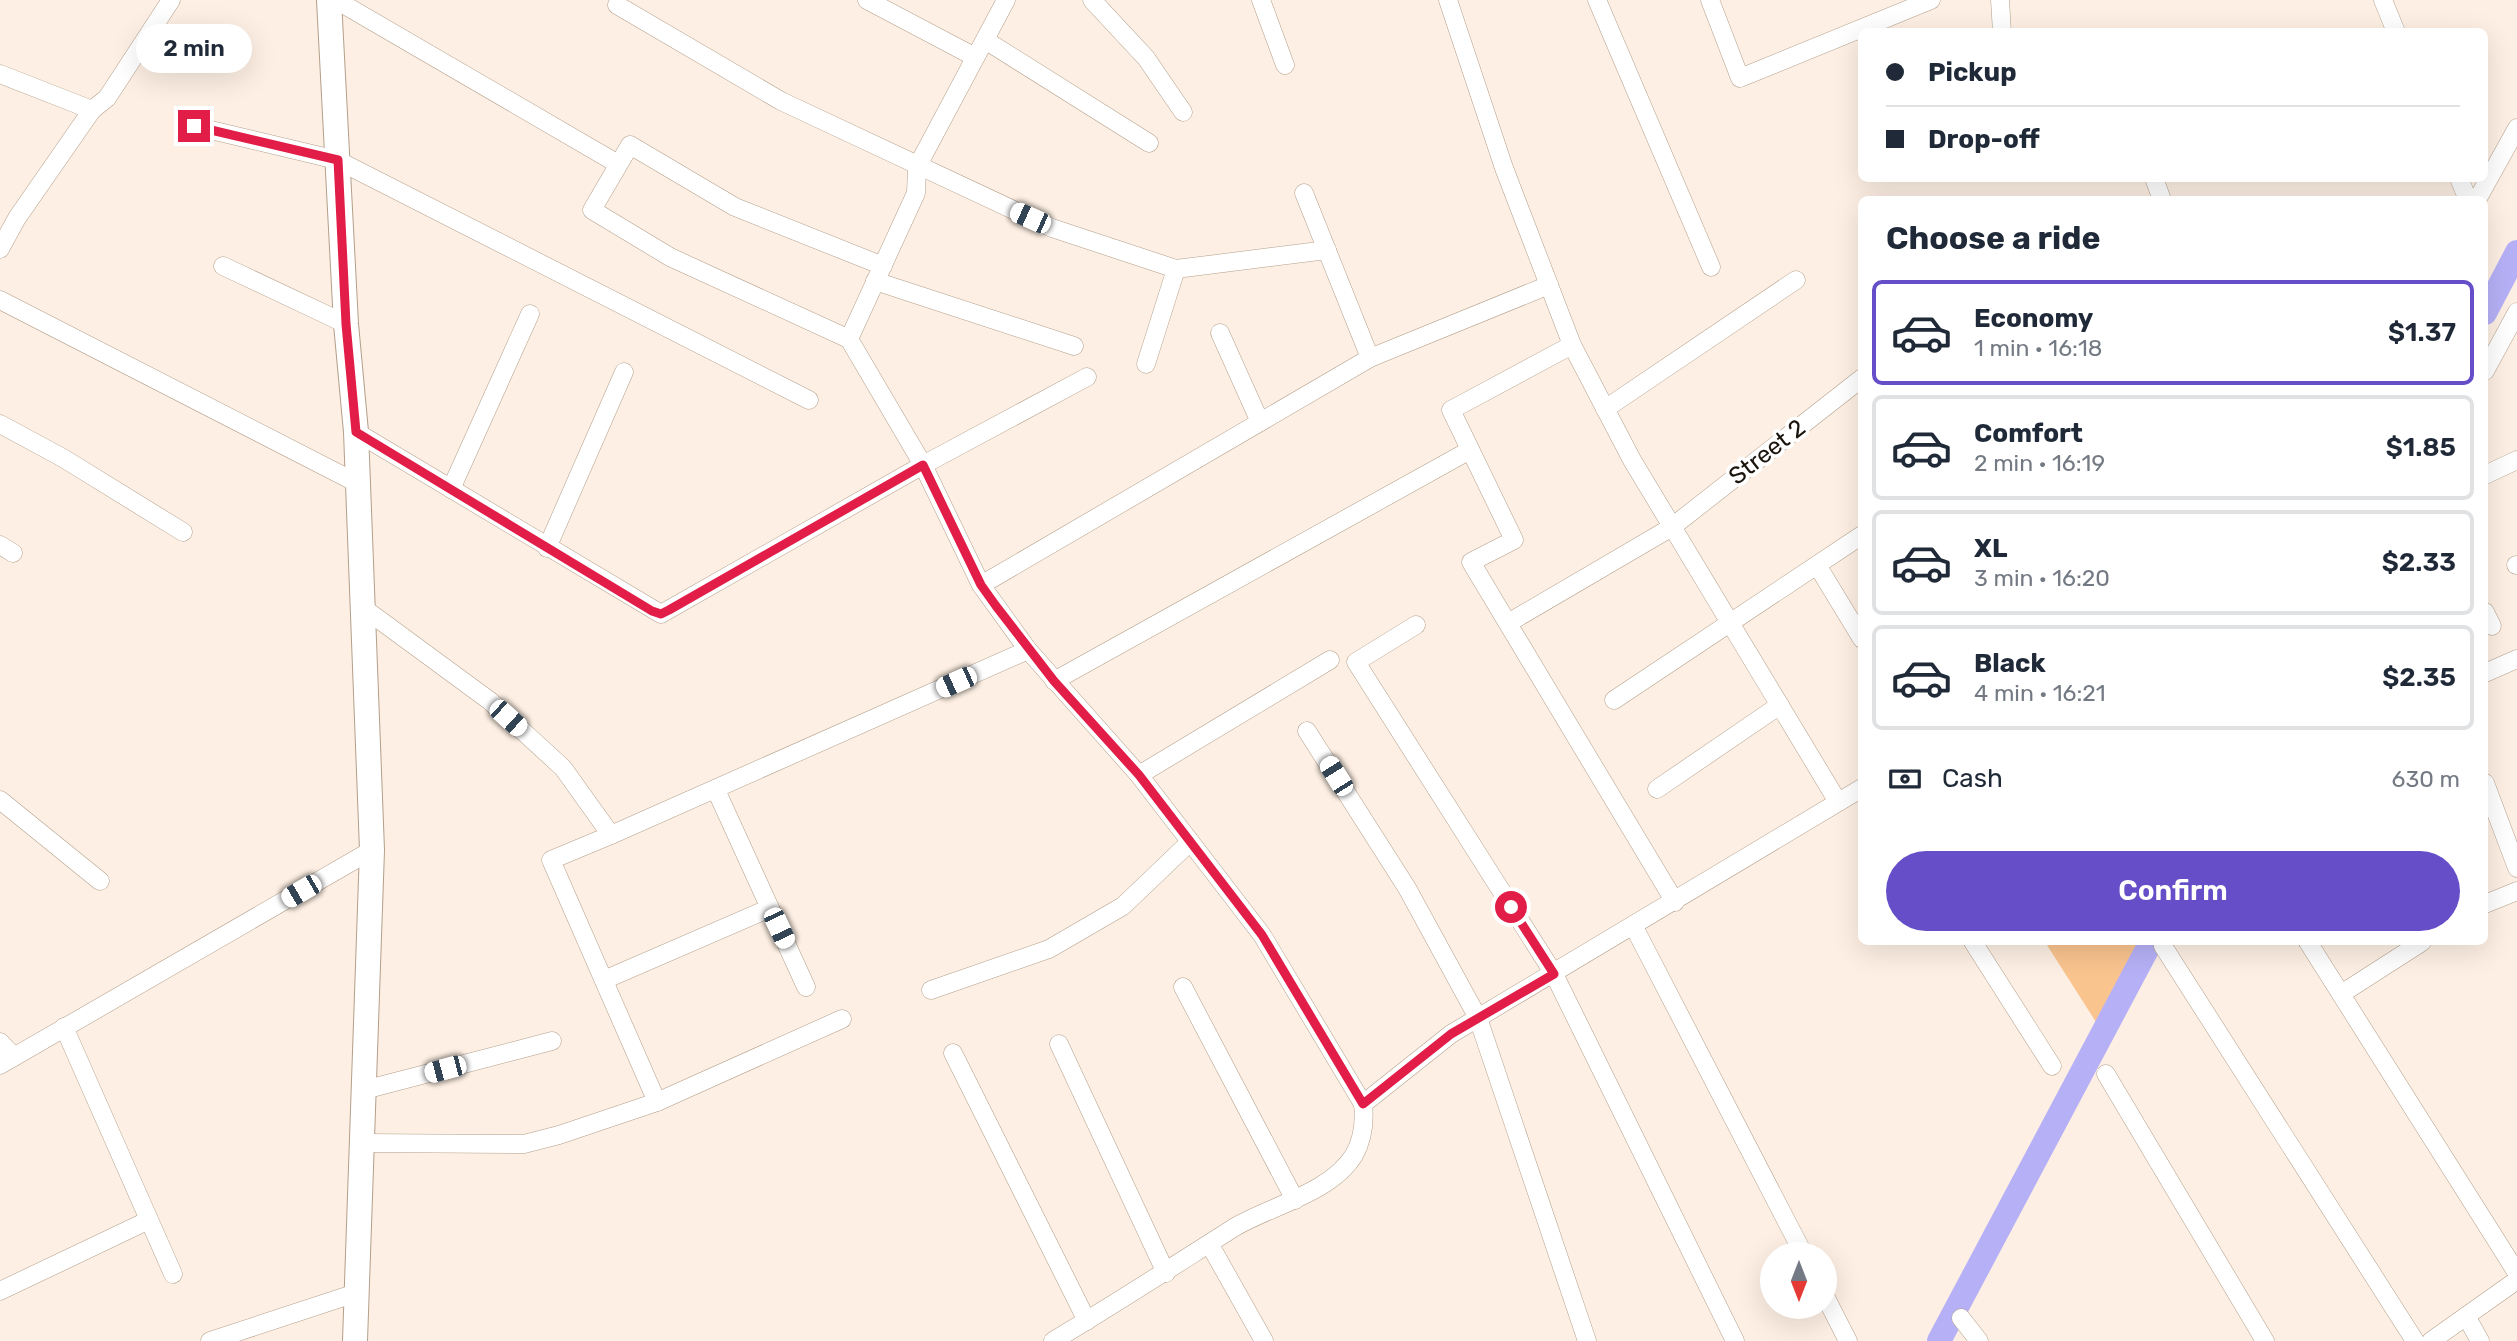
<!DOCTYPE html>
<meta charset="utf-8">
<style>
body{margin:0;font-family:Rubik,sans-serif;background:#f6f6f7;color:#1f2937;height:100vh;display:flex;flex-direction:column;font-size:26px;white-space:nowrap}
*{box-sizing:border-box;margin:0}
p{font-size:23px;color:#747a83}
.icon{flex:none;width:38px;height:38px;fill:none;stroke:currentColor;stroke-width:2;stroke-linecap:round;stroke-linejoin:round}
.map{position:relative;flex:1;overflow:hidden}
.details{position:absolute;left:1858px;top:196px;width:630px;height:749px;display:flex;flex-direction:column;background:#fff;border-radius:10px;box-shadow:0 7px 28px #0002}
.details>*{flex:none}
.guide{position:absolute;left:1858px;top:28px;width:630px;height:154px;border-radius:10px;box-shadow:0 7px 28px #0002;display:grid;align-content:center;height:154px;padding:0 28px;background:#fff}
.needle{width:46px;rotate:180deg}
.buttons{position:absolute;left:1760px;top:1242px;display:grid;gap:14px}
.buttons a{display:grid;place-items:center;width:77px;height:77px;border-radius:50%;background:#fff;box-shadow:0 7px 28px #0002;font-size:35px}
.end{position:absolute;width:32px;height:32px;margin:-16px;border:9px solid #e11d48;background:#fff;box-shadow:0 0 0 4px #fff}
.from{border-radius:50%}
.bubble{position:absolute;height:49px;border-radius:24px;background:#fff;box-shadow:0 7px 28px #0002;font-size:23px;font-weight:600;line-height:49px;text-align:center}
.car{position:absolute;width:21px;height:42px;margin:-21px -10px;border-radius:9px;box-shadow:0 0 5px 2px #0007;background:linear-gradient(#fff 24%,#345 0 40%,#fff 0 76%,#345 0 86%,#fff 0)}
.guide b{display:flex;align-items:center;gap:24px;height:66px;font-size:26px}
.guide b+b{border-top:2px solid #e0e1e3}
.guide i{width:18px;height:18px;background:#1f2937}
ul{padding:0;list-style:none}
li{display:flex;align-items:center;gap:21px;height:105px;margin:0 14px 10px;padding:0 14px;border:4px solid #e0e1e3;border-radius:10px}
li div{flex:1}
li b{display:block;font-size:26px}
li em{font-style:normal;font-weight:600}
li.selected{border-color:#654ec7}
li>.icon{width:63px;height:63px;stroke-width:1.5}
h2{padding:0 28px;font-size:32px;line-height:84px}
.pay{display:flex;align-items:center;gap:18px;height:77px;padding:0 28px;font-size:26px}
.pay p{margin-inline-start:auto}
.button{display:flex;gap:14px;margin-top:auto;padding:14px 28px}
.button a{flex:1;height:80px;border-radius:42px;background:#654ec7;color:#fff;font-size:28px;font-weight:600;line-height:80px;text-align:center}
.map>svg:first-child{display:block}
</style>
<div class="map">
<svg width="2517" height="1341" viewBox="0 0 2517 1341">
<rect width="100%" height="100%" fill="#fdefe3"/>
<path fill="#fac48f" d="M2045,942h106l-48,91z"/>
<g fill="none" stroke-linecap="round" stroke-linejoin="round">
<g stroke="#b6b1f7" stroke-width="24">
<path d="M2485,313l32,-61"/>
<path d="M1939,1341l212,-399"/>
</g>
<g stroke="#b39f8b" stroke-width="19">
<g id="street">
<path d="M336,0l282,164"/>
<path d="M867,0l108,57"/>
<path d="M1092,0l54,58 37,54"/>
<path d="M1261,0l24,65"/>
<path d="M1448,0l56,168 68,177 60,115 206,342"/>
<path d="M1597,0l114,267"/>
<path d="M1710,0l30,78 191,-78"/>
<path d="M2000,0l2,32"/>
<path d="M2383,0l13,32"/>
<path d="M617,5l164,96 271,127 124,41 151,-19"/>
<path d="M985,40l164,103"/>
<path d="M0,74l92,36 15,-12 64,-98"/>
<path d="M194,126l143,34 472,240"/>
<path d="M2154,178l8,22"/>
<path d="M2459,178l9,22"/>
<path d="M1304,193l66,165"/>
<path d="M2477,200l40,-72"/>
<path d="M0,249l17,-31 75,-108"/>
<path d="M223,266l123,58"/>
<path d="M883,266l-148,-59 -105,-62 -38,65 78,47 179,82 74,126 58,120 47,65 111,125 123,160 101,169"/>
<path d="M875,281l199,65"/>
<path d="M0,300l357,183"/>
<path d="M1220,333l40,89"/>
<path d="M849,339l67,-146 1,-26 89,-167"/>
<path d="M1572,345l-121,65 63,130 -43,22 204,340"/>
<path d="M1146,364l30,-95"/>
<path d="M2485,371l32,-59"/>
<path d="M1605,409l191,-129"/>
<path d="M0,424l63,34 120,74"/>
<path d="M356,432l305,182 262,-149 164,-88"/>
<path d="M2485,475l32,-15"/>
<path d="M451,489l79,-175"/>
<path d="M0,545l13,8"/>
<path d="M547,548l77,-176"/>
<path d="M1817,565l45,74"/>
<path d="M2516,565h1"/>
<path d="M981,585l389,-227 179,-73"/>
<path d="M362,607l128,94 73,67 48,67 417,-185"/>
<path d="M2485,612l7,14"/>
<path d="M1508,623l164,-96 190,-149"/>
<path d="M1416,625l-60,37 198,312 181,367"/>
<path d="M2485,673l32,-14"/>
<path d="M1054,681l416,-231"/>
<path d="M1614,700l248,-165"/>
<path d="M1307,731l100,157 71,130 109,323"/>
<path d="M1139,775l191,-115"/>
<path d="M2485,783l32,85"/>
<path d="M1657,789l123,-84"/>
<path d="M716,790l90,197"/>
<path d="M0,800l100,81"/>
<path d="M611,835l-60,25 106,242"/>
<path d="M2485,904l32,-13"/>
<path d="M1634,927l170,328"/>
<path d="M1973,942l79,124"/>
<path d="M2308,942l209,331"/>
<path d="M2163,946l252,395"/>
<path d="M604,980l166,-72"/>
<path d="M1183,987l112,213"/>
<path d="M931,990l118,-41 74,-43 67,-64"/>
<path d="M2341,994l81,-52"/>
<path d="M64,1027l109,247"/>
<path d="M0,1042l14,15"/>
<path d="M1059,1044l107,229"/>
<path d="M953,1053l134,268"/>
<path d="M0,1065l372,-215"/>
<path d="M2106,1074l159,267"/>
<path d="M364,1090l188,-49"/>
<path d="M361,1143l163,1 35,-9 98,-33 185,-83"/>
<path d="M1210,1245l54,96"/>
<path d="M0,1291l149,-71"/>
<path d="M1825,1296l23,45"/>
<path d="M2466,1316l14,25"/>
<path d="M1961,1318l18,23"/>
<path d="M210,1341l146,-48"/>
<path d="M1053,1341c62,-37 122,-76 182,-114 35,-21 96,-34 119,-72 9,-16 11,-33 9,-51l88,-70 411,-246"/>
<path d="M2431,1341l86,-61"/>
</g>
</g>
<g stroke="#b39f8b" stroke-width="26">
<path id="secondary" d="M329,0l17,324 10,108 16,418 -17,491"/>
</g>
<use href="#street" stroke="#fff" stroke-width="18"/>
<use href="#secondary" stroke="#fff" stroke-width="24"/>
</g>
<g fill="none" stroke-linecap="round" stroke-linejoin="round">
<path stroke="#e11d48" stroke-width="9" d="M194,126l144,34 8,164 10,108 296,179 9,3 8,-4 254,-145 58,120 15,21 58,75 85,94 123,160 101,169 88,-70 103,-60 -43,-67"/>
</g>
<g text-anchor="middle" stroke-width="7" stroke-linejoin="round" paint-order="stroke">
<g font-size="24" fill="#1b140d" stroke="#fff">
<text transform="translate(1767 452) rotate(-38)" y="8">Street 2</text>
</g>
</g>
</svg>
<div class="buttons">
<a><svg class="needle" viewBox="-14 -14 28 28"><path d="M0-13l5 13h-10z" fill="#e53935"/><path d="M0 13l5-13h-10z" fill="#747a83"/></svg></a>
</div>
<i class="end from" style="left:1511px;top:907px"></i>
<i class="end" style="left:194px;top:126px"></i>
<div class="bubble" style="left:136px;top:24px;width:116px">2 min</div>
<i class="car" style="left:1030px;top:218px;rotate:294deg"></i>
<i class="car" style="left:956px;top:682px;rotate:246deg"></i>
<i class="car" style="left:508px;top:718px;rotate:132deg"></i>
<i class="car" style="left:1336px;top:776px;rotate:328deg"></i>
<i class="car" style="left:301px;top:891px;rotate:240deg"></i>
<i class="car" style="left:779px;top:928px;rotate:155deg"></i>
<i class="car" style="left:445px;top:1069px;rotate:255deg"></i>
<div class="guide">
<b><i class="from"></i>Pickup</b>
<b><i></i>Drop-off</b>
</div>
<section class="details">
<h2>Choose a ride</h2>
<ul>
<li class="selected"><svg class="icon" aria-label="car" viewBox="0 0 24 24"><path d="M5 17H2v-5l4-1 3-4h7l3 4 3 1v5h-3M9 17h6M6 11h13"/><circle cx="7" cy="17" r="2"/><circle cx="17" cy="17" r="2"/></svg><div><b>Economy</b><p>1 min · 16:18</p></div><em>$1.37</em></li>
<li><svg class="icon" aria-label="car" viewBox="0 0 24 24"><path d="M5 17H2v-5l4-1 3-4h7l3 4 3 1v5h-3M9 17h6M6 11h13"/><circle cx="7" cy="17" r="2"/><circle cx="17" cy="17" r="2"/></svg><div><b>Comfort</b><p>2 min · 16:19</p></div><em>$1.85</em></li>
<li><svg class="icon" aria-label="car" viewBox="0 0 24 24"><path d="M5 17H2v-5l4-1 3-4h7l3 4 3 1v5h-3M9 17h6M6 11h13"/><circle cx="7" cy="17" r="2"/><circle cx="17" cy="17" r="2"/></svg><div><b>XL</b><p>3 min · 16:20</p></div><em>$2.33</em></li>
<li><svg class="icon" aria-label="car" viewBox="0 0 24 24"><path d="M5 17H2v-5l4-1 3-4h7l3 4 3 1v5h-3M9 17h6M6 11h13"/><circle cx="7" cy="17" r="2"/><circle cx="17" cy="17" r="2"/></svg><div><b>Black</b><p>4 min · 16:21</p></div><em>$2.35</em></li>
</ul>
<div class="pay"><svg class="icon" aria-label="cash" viewBox="0 0 24 24"><path d="M3 7h18v10H3z"/><circle cx="12" cy="12" r="2"/></svg>Cash<p>630 m</p></div>
<div class="button"><a>Confirm</a></div>
</section>
</div>
